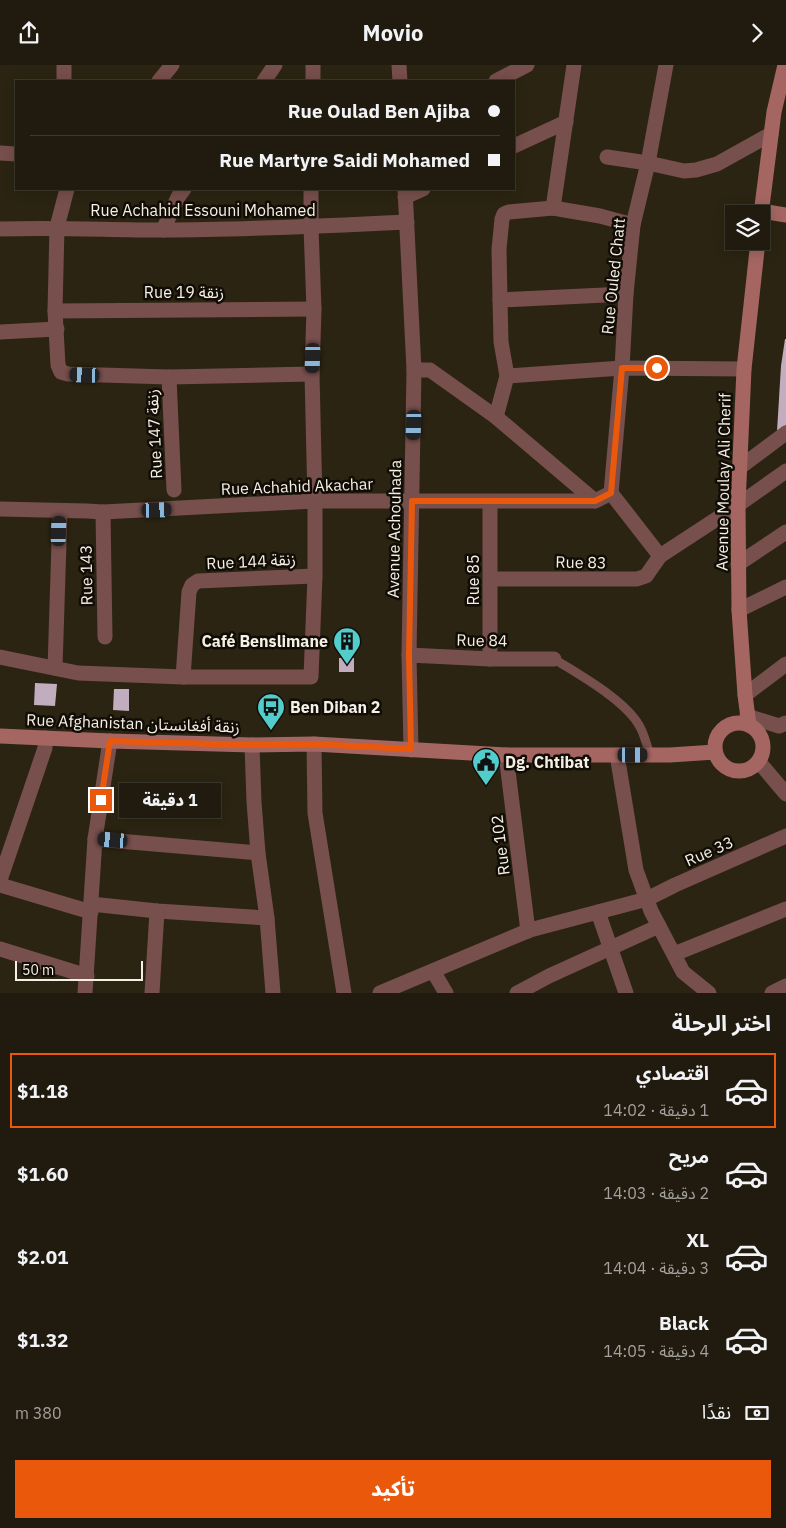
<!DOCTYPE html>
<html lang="ar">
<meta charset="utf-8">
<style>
body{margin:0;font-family:"IBM Plex Sans","Noto Sans Arabic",sans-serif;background:#282417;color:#f1f3f6;direction:rtl;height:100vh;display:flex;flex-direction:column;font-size:19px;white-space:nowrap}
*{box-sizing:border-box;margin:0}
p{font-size:16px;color:#a2a19e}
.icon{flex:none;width:28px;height:28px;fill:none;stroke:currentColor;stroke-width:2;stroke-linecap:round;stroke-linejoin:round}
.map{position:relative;height:928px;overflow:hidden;direction:ltr}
.drawer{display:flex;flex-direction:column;background:#201b0e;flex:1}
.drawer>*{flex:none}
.banner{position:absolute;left:15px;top:15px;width:500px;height:110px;border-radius:0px;box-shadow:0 2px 12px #0003,0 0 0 1px #3d392e;direction:rtl;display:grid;align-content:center;height:110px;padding:0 15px;background:#201b0e}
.controls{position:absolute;left:725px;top:140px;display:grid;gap:10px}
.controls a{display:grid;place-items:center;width:45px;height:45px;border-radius:0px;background:#201b0e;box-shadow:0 2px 12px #0003,0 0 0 1px #3d392e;font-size:25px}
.scale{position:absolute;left:15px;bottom:12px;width:128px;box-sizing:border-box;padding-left:5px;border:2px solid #f5f0e5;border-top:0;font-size:14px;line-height:18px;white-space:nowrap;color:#f5f0e5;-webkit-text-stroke:4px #110d06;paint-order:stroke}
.end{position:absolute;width:22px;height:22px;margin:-11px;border:6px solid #ea580c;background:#fff;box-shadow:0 0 0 2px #fff}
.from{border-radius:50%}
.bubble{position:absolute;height:35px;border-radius:0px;background:#201b0e;box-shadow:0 2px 12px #0003,0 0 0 1px #3d392e;font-size:16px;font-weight:800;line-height:35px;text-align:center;direction:rtl}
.car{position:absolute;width:15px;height:30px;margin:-15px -8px;border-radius:6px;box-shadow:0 0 4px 1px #0007;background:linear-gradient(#222 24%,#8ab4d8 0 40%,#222 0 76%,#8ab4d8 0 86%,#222 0)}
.banner b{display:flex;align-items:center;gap:18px;height:48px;font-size:19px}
.banner b+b{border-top:1px solid #3d392e}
.banner i{width:12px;height:12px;background:#f1f3f6}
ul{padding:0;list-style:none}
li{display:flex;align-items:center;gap:15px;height:75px;margin:0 10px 8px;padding:0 5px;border:2px solid transparent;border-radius:0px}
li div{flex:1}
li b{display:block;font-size:19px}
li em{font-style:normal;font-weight:800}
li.active{border-color:#ea580c}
li>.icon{width:45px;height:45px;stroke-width:1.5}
h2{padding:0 15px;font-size:22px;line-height:60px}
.pay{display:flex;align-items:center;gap:12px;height:55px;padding:0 15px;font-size:19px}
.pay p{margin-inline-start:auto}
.action{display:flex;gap:10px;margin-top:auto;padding:10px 15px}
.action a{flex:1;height:58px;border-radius:0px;background:#ea580c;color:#fff;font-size:20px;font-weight:800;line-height:58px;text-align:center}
header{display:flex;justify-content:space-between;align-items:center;height:65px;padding:0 15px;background:#201b0e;font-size:22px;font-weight:800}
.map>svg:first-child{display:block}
</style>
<header><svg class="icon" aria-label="forward" viewBox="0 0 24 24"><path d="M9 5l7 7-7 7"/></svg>Movio<svg class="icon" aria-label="share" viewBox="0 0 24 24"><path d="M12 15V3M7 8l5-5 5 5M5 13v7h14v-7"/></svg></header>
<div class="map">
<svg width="786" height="928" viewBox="0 0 786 928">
<rect width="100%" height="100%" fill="#2b2412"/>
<g fill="#c1adbd">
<path d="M785,274h1v86l-9,6 4,-65z"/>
<rect x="339" y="593" width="15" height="14"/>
<path d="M35,618l22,1 -2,22 -21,-1z"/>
<path d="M114,624h15v22l-16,-1z"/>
</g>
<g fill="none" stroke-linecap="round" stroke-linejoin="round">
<path stroke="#774f4c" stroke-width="9" d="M554,594c24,15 75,43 87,70 4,8 6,17 9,26"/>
<g stroke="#774f4c" stroke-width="15">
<path d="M64,0v16"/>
<path d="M313,0v16"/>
<path d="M399,0l1,16"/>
<path d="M159,16l13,-16"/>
<path d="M264,16l11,-16"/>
<path d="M496,16l31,-16"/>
<path d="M514,81l52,-24"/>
<path d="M0,88l16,1"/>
<path d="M607,92l41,6 36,8 12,-1 21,-6 54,-30"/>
<path d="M67,124l-10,38 -2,84 3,54 3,7 7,2 101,3 143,-3"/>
<path d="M405,124l9,181 -5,285 2,95"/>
<path d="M405,132l18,-8"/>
<path d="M553,143l21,-143"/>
<path d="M0,164c55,-2 109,1 163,1 82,0 163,-4 244,-8"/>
<path d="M163,165l15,-33 6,-8"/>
<path d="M500,235l126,-6"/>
<path d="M55,246l259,-2"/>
<path d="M0,267l57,-3"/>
<path d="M414,305h16l66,47 99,84"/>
<path d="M507,311l115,-8 122,1"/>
<path d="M169,312l5,113"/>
<path d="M496,352l11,-41 -6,-34 -1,-42 -1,-51 3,-30 2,-5 5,-2 44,-4 47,8 33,9"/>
<path d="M739,403l47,-35"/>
<path d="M611,428l11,-125 4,-74 7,-69 15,-62 18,-98"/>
<path d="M611,428l49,63"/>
<path d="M0,444l87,2 16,1 212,-11h280l16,-8"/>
<path d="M103,447l2,125"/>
<path d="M738,499l48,-32"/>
<path d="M491,514h146l9,-3 14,-20 78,-51 48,-34"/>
<path d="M739,545l47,-23"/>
<path d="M409,590l81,4h64"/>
<path d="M0,592l78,16 105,4h128l4,-101v-75l-3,-127 2,-65 -3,-82v-38"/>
<path d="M490,594v-157"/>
<path d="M55,603l5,-157"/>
<path d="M183,612l6,-85 3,-7 6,-4 117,-5"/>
<path d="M745,630l41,-31"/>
<path d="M747,651l32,10 7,-3"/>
<path d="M314,679l1,69 29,180"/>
<path d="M252,680l2,57 4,51 9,65 6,75"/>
<path d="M506,690l22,176"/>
<path d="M617,690l19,115 15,41 32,61 26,21"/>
<path d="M759,697l27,32"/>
<path d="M95,774l163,14"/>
<path d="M0,815l45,-132v-10"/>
<path d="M0,820l91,27"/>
<path d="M91,839l66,7 110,7"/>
<path d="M598,847l28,81"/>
<path d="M0,884l87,27"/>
<path d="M674,889l112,-45"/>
<path d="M433,906l13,22"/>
<path d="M85,928l10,-154 15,-98"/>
<path d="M152,928l5,-82"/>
<path d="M380,928l150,-63 117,-31 28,-14 111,-49"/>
<path d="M517,928l32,-17 110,-50"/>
<path d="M772,928l14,-7"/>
</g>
<g stroke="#a56662" stroke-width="15">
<path d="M761,146l25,4"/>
<path d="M761,149l13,-102 11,-47"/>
<circle cx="739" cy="682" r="24"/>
<path d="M749,660l-4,-30 -6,-85 -1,-105 6,-136 14,-128"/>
<path d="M0,671l110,5 142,4 62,-1 192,11h164l45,-3"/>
</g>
</g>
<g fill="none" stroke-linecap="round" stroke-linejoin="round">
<path stroke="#ea580c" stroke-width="6" d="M101,735l9,-59 142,4 62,-1 97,5 -2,-94 3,-154h183l16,-8 11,-125h35"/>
</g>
<defs>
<g id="building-pin" transform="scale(1.4375)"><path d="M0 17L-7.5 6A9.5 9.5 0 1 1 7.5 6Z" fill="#52cdcc" stroke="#110d06"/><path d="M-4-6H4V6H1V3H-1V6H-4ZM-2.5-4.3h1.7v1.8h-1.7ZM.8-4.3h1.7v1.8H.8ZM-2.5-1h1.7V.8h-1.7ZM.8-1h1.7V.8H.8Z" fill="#111"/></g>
<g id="bus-pin" transform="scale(1.4375)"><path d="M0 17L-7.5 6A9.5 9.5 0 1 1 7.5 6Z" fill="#52cdcc" stroke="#110d06"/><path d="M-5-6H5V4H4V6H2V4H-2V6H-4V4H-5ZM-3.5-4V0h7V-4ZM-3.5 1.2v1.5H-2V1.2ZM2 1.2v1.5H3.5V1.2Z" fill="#111"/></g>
<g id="civic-pin" transform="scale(1.4375)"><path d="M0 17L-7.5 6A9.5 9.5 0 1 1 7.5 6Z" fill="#52cdcc" stroke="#110d06"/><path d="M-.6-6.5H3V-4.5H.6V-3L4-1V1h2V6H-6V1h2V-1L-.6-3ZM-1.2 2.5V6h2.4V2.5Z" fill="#111"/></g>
</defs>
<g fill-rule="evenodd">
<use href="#building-pin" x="347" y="576"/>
<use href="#bus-pin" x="271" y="642"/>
<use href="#civic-pin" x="486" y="697"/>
</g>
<g text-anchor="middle" stroke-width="5" stroke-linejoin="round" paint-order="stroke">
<g font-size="16" fill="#f5f0e5" stroke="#110d06">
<text x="203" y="151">Rue Achahid Essouni Mohamed</text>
<text transform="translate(613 211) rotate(-84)" y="6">Rue Ouled Chatt</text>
<text x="184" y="233">Rue 19 زنقة</text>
<text transform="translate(154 369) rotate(-93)" y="6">Rue 147 زنقة</text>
<text transform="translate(723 417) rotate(-89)" y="6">Avenue Moulay Ali Cherif</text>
<text transform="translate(297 421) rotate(-2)" y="6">Rue Achahid Akachar</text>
<text transform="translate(394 464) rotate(-89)" y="6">Avenue Achouhada</text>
<text transform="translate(251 496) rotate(-3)" y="6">Rue 144 زنقة</text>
<text transform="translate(581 497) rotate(1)" y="6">Rue 83</text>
<text transform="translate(86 510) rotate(-91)" y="6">Rue 143</text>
<text transform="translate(473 515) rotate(-90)" y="6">Rue 85</text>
<text transform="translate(482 575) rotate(1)" y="6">Rue 84</text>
<text transform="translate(133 658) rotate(2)" y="6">Rue Afghanistan زنقة أفغانستان</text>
<text transform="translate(500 780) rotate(-97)" y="6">Rue 102</text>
<text transform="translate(709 786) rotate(-24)" y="6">Rue 33</text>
</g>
<g font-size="16" font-weight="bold" fill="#f5f0e5" stroke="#110d06" text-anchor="start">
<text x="328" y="582" text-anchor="end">Café Benslimane</text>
<text x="290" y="648">Ben Diban 2</text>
<text x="505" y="703">Dg. Chtibat</text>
</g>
</g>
</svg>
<div class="controls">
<a><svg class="icon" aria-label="layers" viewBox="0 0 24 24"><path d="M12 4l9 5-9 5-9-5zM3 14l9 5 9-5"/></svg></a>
</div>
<div class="scale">50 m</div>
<i class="end from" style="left:657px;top:303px"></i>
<i class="end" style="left:101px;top:735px"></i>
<div class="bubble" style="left:119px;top:718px;width:102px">1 دقيقة</div>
<i class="car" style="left:313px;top:293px;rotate:182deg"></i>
<i class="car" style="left:85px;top:310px;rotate:272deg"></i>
<i class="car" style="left:414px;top:360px;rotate:182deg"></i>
<i class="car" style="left:157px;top:445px;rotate:88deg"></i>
<i class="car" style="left:59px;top:466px;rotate:2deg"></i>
<i class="car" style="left:633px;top:690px;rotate:90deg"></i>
<i class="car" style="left:113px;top:775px;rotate:275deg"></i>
<div class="banner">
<b><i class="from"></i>Rue Oulad Ben Ajiba</b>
<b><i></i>Rue Martyre Saidi Mohamed</b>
</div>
</div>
<section class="drawer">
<h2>اختر الرحلة</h2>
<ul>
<li class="active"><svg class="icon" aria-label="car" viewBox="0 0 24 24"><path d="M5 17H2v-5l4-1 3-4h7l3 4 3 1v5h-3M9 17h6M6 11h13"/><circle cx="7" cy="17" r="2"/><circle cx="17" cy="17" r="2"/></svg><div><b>اقتصادي</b><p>1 دقيقة · 14:02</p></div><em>$1.18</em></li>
<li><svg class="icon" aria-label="car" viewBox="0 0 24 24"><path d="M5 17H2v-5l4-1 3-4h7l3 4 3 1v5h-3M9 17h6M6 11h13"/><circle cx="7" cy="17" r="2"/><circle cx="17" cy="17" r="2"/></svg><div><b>مريح</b><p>2 دقيقة · 14:03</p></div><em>$1.60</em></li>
<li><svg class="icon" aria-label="car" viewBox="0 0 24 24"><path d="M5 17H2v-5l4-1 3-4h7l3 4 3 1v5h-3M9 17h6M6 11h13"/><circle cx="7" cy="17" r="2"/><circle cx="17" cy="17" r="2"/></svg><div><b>XL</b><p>3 دقيقة · 14:04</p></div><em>$2.01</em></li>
<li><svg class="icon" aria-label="car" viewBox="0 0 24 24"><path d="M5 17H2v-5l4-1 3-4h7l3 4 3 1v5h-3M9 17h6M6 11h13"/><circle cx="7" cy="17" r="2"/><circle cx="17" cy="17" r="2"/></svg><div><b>Black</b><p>4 دقيقة · 14:05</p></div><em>$1.32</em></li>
</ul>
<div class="pay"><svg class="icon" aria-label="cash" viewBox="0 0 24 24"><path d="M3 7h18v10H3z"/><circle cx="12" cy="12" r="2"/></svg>نقدًا<p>380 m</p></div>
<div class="action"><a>تأكيد</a></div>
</section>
